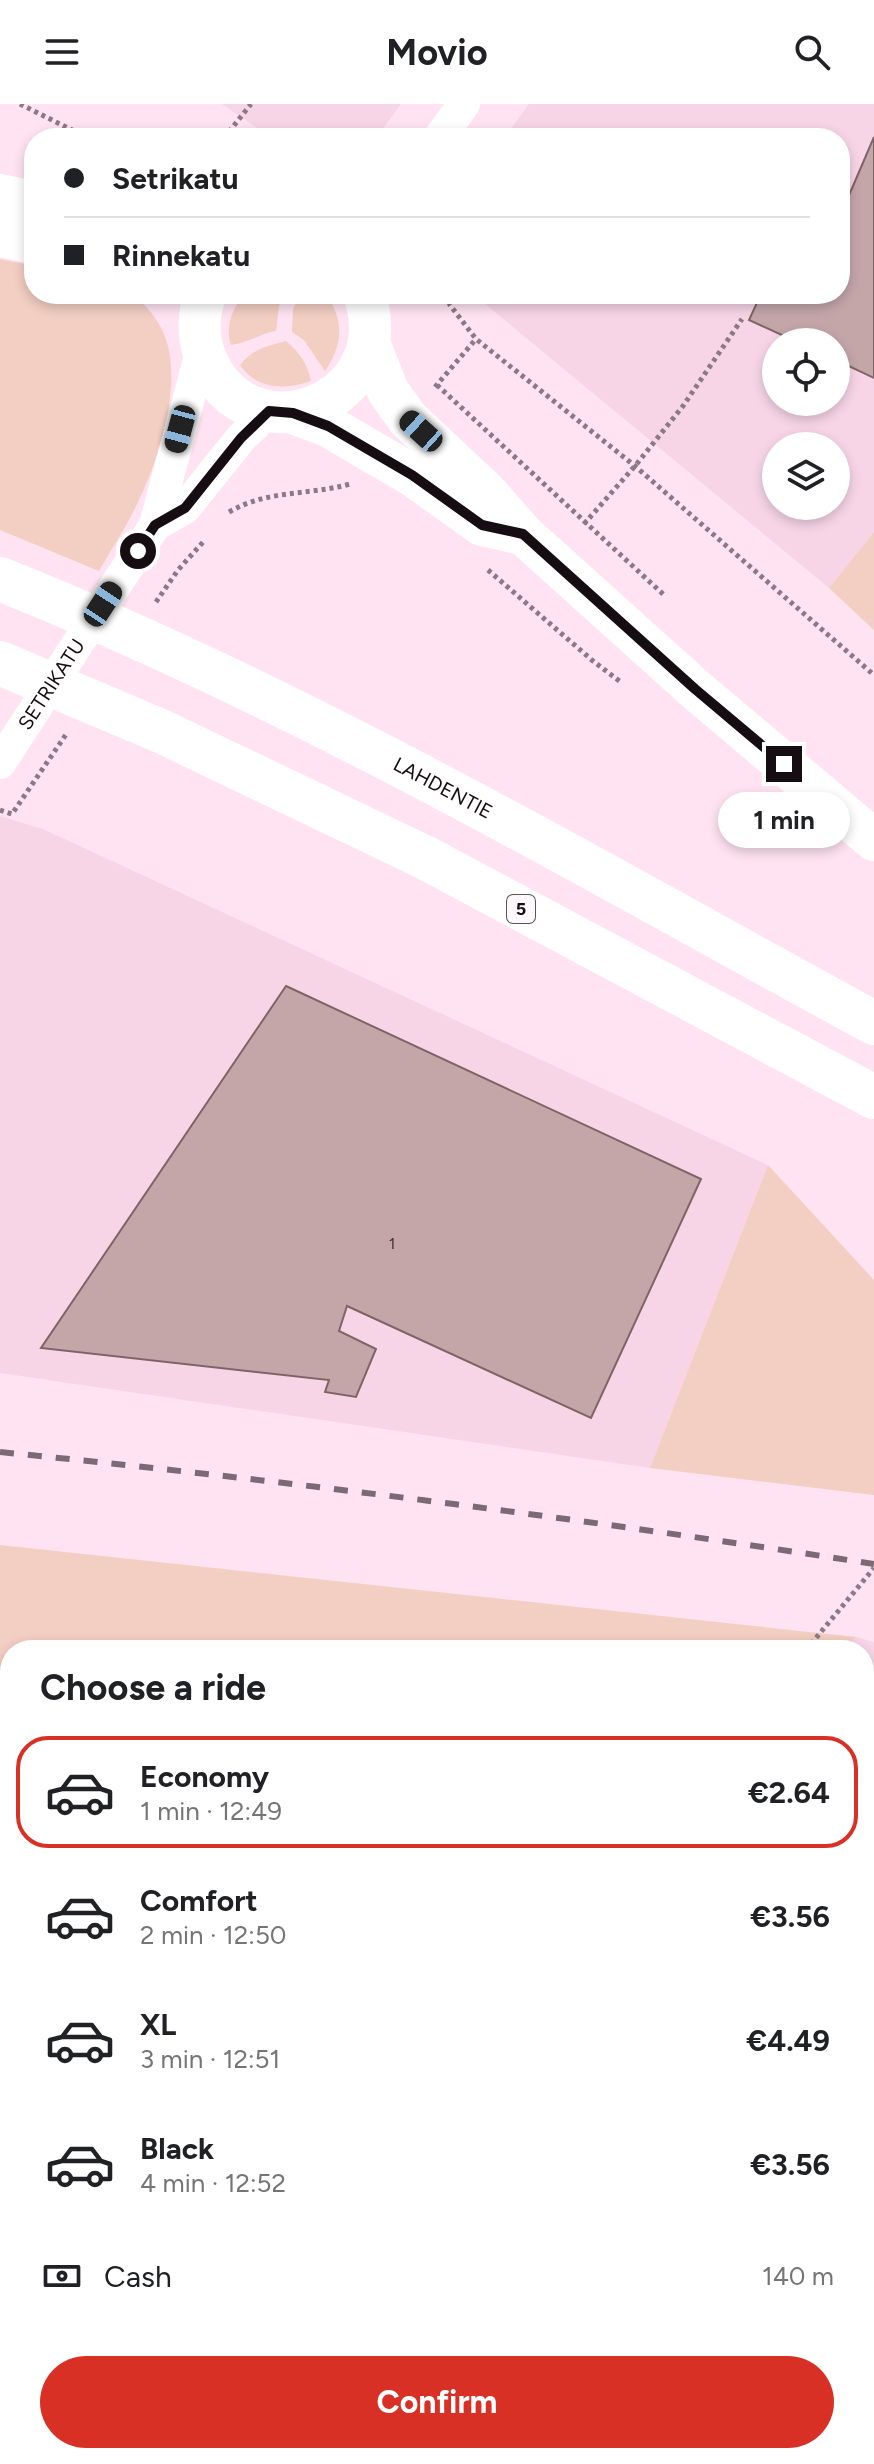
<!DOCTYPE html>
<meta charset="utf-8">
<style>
body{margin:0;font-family:Figtree,sans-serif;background:#f2f2f2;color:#202124;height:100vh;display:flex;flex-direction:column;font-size:30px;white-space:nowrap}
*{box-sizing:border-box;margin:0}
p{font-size:26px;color:#757577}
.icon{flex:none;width:44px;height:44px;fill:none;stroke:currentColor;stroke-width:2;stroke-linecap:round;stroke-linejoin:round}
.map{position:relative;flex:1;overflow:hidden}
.drawer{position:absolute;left:0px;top:1536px;width:874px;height:824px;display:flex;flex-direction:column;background:#fff;border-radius:32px 32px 0 0;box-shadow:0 4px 12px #0003}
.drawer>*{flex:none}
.banner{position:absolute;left:24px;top:24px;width:826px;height:176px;border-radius:32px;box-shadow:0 4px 12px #0003;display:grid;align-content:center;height:176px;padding:0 40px;background:#fff}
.fabs{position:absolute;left:762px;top:224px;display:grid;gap:16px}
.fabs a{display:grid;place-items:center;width:88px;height:88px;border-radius:50%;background:#fff;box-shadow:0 4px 12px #0003;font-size:40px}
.end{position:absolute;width:36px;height:36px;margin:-18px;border:10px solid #150d12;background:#fff;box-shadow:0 0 0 4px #fff}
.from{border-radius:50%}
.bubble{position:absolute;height:56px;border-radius:28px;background:#fff;box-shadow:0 4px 12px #0003;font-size:26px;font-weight:700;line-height:56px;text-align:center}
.car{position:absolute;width:24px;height:48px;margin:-24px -12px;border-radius:10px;box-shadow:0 0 6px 2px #0007;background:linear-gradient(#222 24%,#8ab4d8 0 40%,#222 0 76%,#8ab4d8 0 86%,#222 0)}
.banner b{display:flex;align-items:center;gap:28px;height:76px;font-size:30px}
.banner b+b{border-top:2px solid #e0e0e0}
.banner i{width:20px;height:20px;background:#202124}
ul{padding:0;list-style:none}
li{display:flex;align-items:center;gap:24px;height:112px;margin:0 16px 12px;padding:0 24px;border:4px solid transparent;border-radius:32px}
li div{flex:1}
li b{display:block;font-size:30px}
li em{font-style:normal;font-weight:700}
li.selected{border-color:#d93025}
li>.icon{width:72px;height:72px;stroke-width:1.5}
h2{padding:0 40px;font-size:36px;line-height:96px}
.pay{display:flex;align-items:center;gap:20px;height:88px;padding:0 40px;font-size:30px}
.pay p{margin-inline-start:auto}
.button{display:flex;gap:16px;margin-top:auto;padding:16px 40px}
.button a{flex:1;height:92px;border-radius:48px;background:#d93025;color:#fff;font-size:32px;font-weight:700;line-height:92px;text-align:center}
header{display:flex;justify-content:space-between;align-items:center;height:104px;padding:0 40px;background:#fff;font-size:36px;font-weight:700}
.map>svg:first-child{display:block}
</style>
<header><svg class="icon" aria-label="menu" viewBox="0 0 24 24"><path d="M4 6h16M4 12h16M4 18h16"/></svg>Movio<svg class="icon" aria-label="search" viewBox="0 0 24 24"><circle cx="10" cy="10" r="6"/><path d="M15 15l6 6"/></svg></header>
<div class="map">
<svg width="874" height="2360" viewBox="0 0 874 2360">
<rect width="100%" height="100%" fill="#ffe3f2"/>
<g fill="#f7d5e7" fill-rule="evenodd">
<path d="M222,0h179l-25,34h-105z"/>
<path d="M529,0h345v428l-45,56 -356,-294h367v-156h-336zM776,238h60v60h-60zM776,342h60v60h-60z"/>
<path d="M0,712l43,13 725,336 -118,303 -650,-95z"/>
<path d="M856,1533l18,5v822h-647l3,-10h634v-804h-21z"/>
</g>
<g fill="#f3cec2">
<path d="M0,155l34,7v28c17,0 87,-3 97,1 12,6 23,20 29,31 27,47 0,132 -22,176 -11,24 -26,46 -39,69l-99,-41z"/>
<path d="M245,190h40l-6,12 -3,25c-17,3 -28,12 -45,14 -6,-18 1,-38 14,-51z"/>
<path d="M301,190h24c20,25 18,51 0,77l-21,-31 -12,-8 1,-23z"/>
<path d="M286,237c14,12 21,22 25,40 -25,9 -54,9 -71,-16 12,-16 28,-19 46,-24z"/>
<path d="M874,428v98l-45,-42z"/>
<path d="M768,1061l106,115v215l-224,-27z"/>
<path d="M0,1441l856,92 -13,13h-833v802l-10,-10z"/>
<path d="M12,2350h218l-3,10h-206z"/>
</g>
<g fill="#c4a6a9" stroke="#7f6466" stroke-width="2">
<path d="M874,33v241l-38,-18v-18h-39l-48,-22 12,-26h79v-88l4,1z"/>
<path d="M286,882l415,193 -110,239 -244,-112 -8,25 37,18 -20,48 -31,-5 4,-12 -288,-32z"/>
<path d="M864,2297l10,3v60h-58l3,-10h45z"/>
<path d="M428,2350h85l4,1 -3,9h-89z"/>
<path d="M622,2350h16l32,10h-51z"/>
</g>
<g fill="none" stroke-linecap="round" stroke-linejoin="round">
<g stroke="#8b7983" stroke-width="5" stroke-dasharray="4 4" stroke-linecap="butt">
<path d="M20,0l68,34"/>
<path d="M224,34l27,-34"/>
<path d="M447,190l3,11 26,34 159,127 239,209"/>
<path d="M437,281l227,210"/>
<path d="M435,283l41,-48"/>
<path d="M229,408c40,-23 78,-16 121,-28"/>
<path d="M584,420l51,-58 48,-60 59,-87"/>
<path d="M488,466l105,91 29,22"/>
<path d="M156,498l22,-32 26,-29"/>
<path d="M0,706l12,4 55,-81"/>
<path d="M806,1546l68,-82"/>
<path d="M0,1867l10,-6"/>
<path d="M0,2132l10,1"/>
<path d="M0,2325l10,-9"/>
<path d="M190,2360l3,-10"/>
</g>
<path stroke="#fff" stroke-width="16" d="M343,2360l3,-10"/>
<g stroke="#fff" stroke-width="32">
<path d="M439,34l25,-34"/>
<path d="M155,421l30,-17 56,-70 28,-27"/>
<path id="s1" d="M0,659l155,-238 47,-176"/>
<path d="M864,2235l10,3"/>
</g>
<g stroke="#fff" stroke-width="42">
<path d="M0,91l34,7"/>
<path d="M0,132l34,7"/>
<path d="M206,190c-9,20 -8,46 0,65 43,103 196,43 158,-65"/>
<path d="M369,239l19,48 20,28 77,72 38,43 172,155 179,151"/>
<path d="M293,309l35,13 84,49 70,50 36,8"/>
</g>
<g stroke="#fff" stroke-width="44">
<path id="s2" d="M0,475c304,121 587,288 874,444"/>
<path d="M0,559l163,69 263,126 448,239"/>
</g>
<path stroke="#7b6a73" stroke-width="6" stroke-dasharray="14 14" stroke-linecap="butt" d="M0,1348c292,29 584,67 874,112"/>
</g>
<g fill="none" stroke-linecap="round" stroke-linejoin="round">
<path stroke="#150d12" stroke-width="10" d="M138,447l17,-26 30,-17 56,-70 28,-27 24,2 35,13 84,49 70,50 41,9 172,155 89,75"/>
</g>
<g text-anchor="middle" stroke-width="8" stroke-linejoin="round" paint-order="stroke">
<g font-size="16" fill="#413338">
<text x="392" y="1145">1</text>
</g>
<rect fill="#fdf8fb" stroke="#5b5458" stroke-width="2" x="507" y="791" width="28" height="28" rx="6"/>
<g font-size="18" font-weight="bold" fill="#150d12">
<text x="521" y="811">5</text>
</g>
<g font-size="20" fill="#150d12" stroke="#fdf8fb">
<text dy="7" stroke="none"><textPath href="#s1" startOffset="94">SETRIKATU</textPath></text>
<text dy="7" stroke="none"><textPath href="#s2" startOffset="490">LAHDENTIE</textPath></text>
</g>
</g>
</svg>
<div class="fabs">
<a><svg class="icon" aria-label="locate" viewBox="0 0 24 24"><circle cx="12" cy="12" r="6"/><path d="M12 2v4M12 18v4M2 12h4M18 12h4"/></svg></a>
<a><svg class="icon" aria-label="layers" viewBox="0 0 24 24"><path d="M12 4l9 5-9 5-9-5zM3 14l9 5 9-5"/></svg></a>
</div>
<i class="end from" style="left:138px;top:447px"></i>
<i class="end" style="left:784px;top:660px"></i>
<div class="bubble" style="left:718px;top:688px;width:132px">1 min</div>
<i class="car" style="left:180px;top:325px;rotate:195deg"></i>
<i class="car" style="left:421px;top:327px;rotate:312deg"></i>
<i class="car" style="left:103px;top:500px;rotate:33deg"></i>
<div class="banner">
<b><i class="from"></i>Setrikatu</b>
<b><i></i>Rinnekatu</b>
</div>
<section class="drawer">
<h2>Choose a ride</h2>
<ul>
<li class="selected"><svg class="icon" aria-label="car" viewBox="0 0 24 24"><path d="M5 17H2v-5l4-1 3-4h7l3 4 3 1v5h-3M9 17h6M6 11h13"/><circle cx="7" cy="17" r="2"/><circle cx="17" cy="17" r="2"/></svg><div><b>Economy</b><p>1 min · 12:49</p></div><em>€2.64</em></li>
<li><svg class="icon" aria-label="car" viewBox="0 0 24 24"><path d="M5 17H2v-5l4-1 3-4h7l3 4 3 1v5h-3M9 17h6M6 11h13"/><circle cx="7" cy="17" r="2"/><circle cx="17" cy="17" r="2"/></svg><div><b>Comfort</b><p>2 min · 12:50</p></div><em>€3.56</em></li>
<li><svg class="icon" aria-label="car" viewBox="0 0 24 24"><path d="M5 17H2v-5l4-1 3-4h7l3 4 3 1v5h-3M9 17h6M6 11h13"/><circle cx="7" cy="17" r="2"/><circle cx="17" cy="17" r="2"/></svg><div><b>XL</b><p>3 min · 12:51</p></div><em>€4.49</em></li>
<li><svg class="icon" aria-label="car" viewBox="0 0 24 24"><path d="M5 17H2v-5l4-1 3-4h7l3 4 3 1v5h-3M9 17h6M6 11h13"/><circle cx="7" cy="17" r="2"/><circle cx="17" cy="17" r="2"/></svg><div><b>Black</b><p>4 min · 12:52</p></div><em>€3.56</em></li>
</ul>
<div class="pay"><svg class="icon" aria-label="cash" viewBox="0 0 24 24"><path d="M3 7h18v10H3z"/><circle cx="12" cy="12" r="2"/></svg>Cash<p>140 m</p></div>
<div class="button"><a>Confirm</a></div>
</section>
</div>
